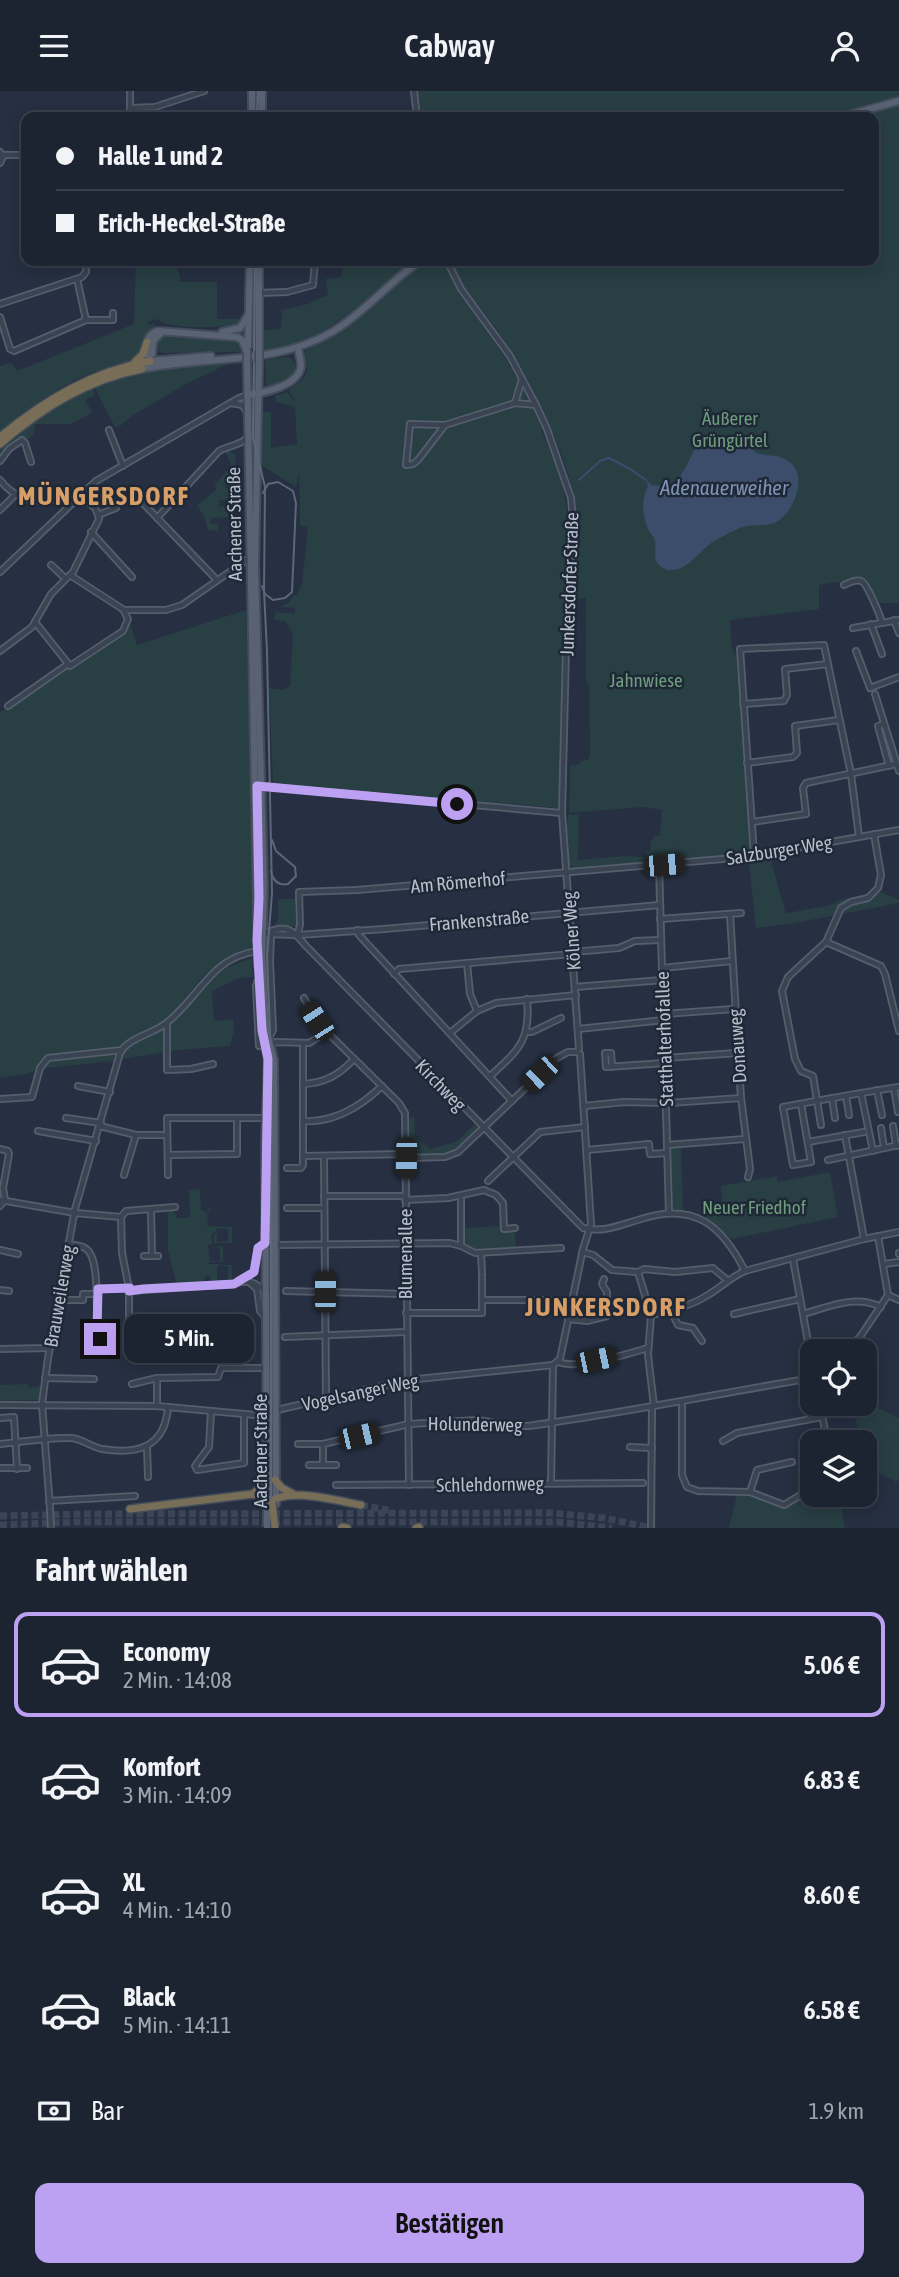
<!DOCTYPE html>
<html lang="de">
<meta charset="utf-8">
<style>
body{margin:0;font-family:"Asap Condensed",sans-serif;background:#29303e;color:#f1f3f6;height:100vh;display:flex;flex-direction:column;font-size:26px;white-space:nowrap}
*{box-sizing:border-box;margin:0}
p{font-size:23px;color:#a0a4ac}
.icon{flex:none;width:38px;height:38px;fill:none;stroke:currentColor;stroke-width:2;stroke-linecap:round;stroke-linejoin:round}
.map{position:relative;height:1437px;overflow:hidden}
.side{display:flex;flex-direction:column;background:#1c2432;flex:1}
.side>*{flex:none}
.hud{position:absolute;left:21px;top:21px;width:858px;height:154px;border-radius:14px;box-shadow:0 4px 18px #0003,0 0 0 2px #3a414d;display:grid;align-content:center;height:154px;padding:0 35px;background:#1c2432}
.fabs{position:absolute;left:800px;top:1248px;display:grid;gap:14px}
.fabs a{display:grid;place-items:center;width:77px;height:77px;border-radius:14px;background:#1c2432;box-shadow:0 4px 18px #0003,0 0 0 2px #3a414d;font-size:35px}
.end{position:absolute;width:32px;height:32px;margin:-16px;border:9px solid #bca0f2;background:#111;box-shadow:0 0 0 4px #111}
.from{border-radius:50%}
.bubble{position:absolute;height:49px;border-radius:14px;background:#1c2432;box-shadow:0 4px 18px #0003,0 0 0 2px #3a414d;font-size:23px;font-weight:600;line-height:49px;text-align:center}
.car{position:absolute;width:21px;height:42px;margin:-21px -10px;border-radius:9px;box-shadow:0 0 5px 2px #0007;background:linear-gradient(#222 24%,#8ab4d8 0 40%,#222 0 76%,#8ab4d8 0 86%,#222 0)}
.hud b{display:flex;align-items:center;gap:24px;height:66px;font-size:26px}
.hud b+b{border-top:2px solid #3a414d}
.hud i{width:18px;height:18px;background:#f1f3f6}
ul{padding:0;list-style:none}
li{display:flex;align-items:center;gap:21px;height:105px;margin:0 14px 10px;padding:0 21px;border:4px solid transparent;border-radius:14px}
li div{flex:1}
li b{display:block;font-size:26px}
li em{font-style:normal;font-weight:600}
li.active{border-color:#bca0f2}
li>.icon{width:63px;height:63px;stroke-width:1.5}
h2{padding:0 35px;font-size:32px;line-height:84px}
.pay{display:flex;align-items:center;gap:18px;height:77px;padding:0 35px;font-size:26px}
.pay p{margin-inline-start:auto}
.cta{display:flex;gap:14px;margin-top:auto;padding:14px 35px}
.cta a{flex:1;height:80px;border-radius:14px;background:#bca0f2;color:#111;font-size:28px;font-weight:600;line-height:80px;text-align:center}
header{display:flex;justify-content:space-between;align-items:center;height:91px;padding:0 35px;background:#1c2432;font-size:32px;font-weight:600}
.map>svg:first-child{display:block}
</style>
<header><svg class="icon" aria-label="menu" viewBox="0 0 24 24"><path d="M4 6h16M4 12h16M4 18h16"/></svg>Cabway<svg class="icon" aria-label="person" viewBox="0 0 24 24"><circle cx="12" cy="8" r="4"/><path d="M4 21q1-7 8-7t8 7"/></svg></header>
<div class="map">
<svg width="899" height="1437" viewBox="0 0 899 1437">
<rect width="100%" height="100%" fill="#263042"/>
<g fill="#283f43">
<path d="M418,0h481v7l-67,19h-411z"/>
<path d="M899,14v498h-19l-16,-25 -45,7v24l-89,11 2,28 5,10 13,192 -3,5 -175,15 -1,-5h-4l-2,-41 3,-1v-8l11,-1 -1,46 47,-4 20,1 1,-6h4l1,-10 4,-5h5l2,-26 -20,-3 -73,6 1,-47 9,-2 1,-3 8,-1 2,-5 -1,-71 -3,-2v-84l-17,1c3,-28 9,-58 7,-86 -4,-51 -46,-135 -75,-177 -18,-28 -37,-43 -51,-75h423v-144h-23z"/>
<path d="M136,170h40l5,21h36v37h24l-4,6c-20,2 -64,6 -80,-6l-9,3v3l6,-2 2,4c-14,10 -9,21 -20,31 -9,8 -38,11 -51,17 -32,15 -58,35 -85,57v-66l11,-3 6,8 117,-47z"/>
<path d="M344,170h71c-52,37 -84,81 -151,90l-1,-21 18,-1 1,-19 26,-6 20,-9 -2,-16 15,-2z"/>
<path d="M426,170h17l15,31 48,66 29,54 27,70 6,32 -10,294 -285,-25 -4,-95 14,2 7,-5 3,-51 -8,-13 -12,-2 3,-7 19,2v-6l-15,-1 8,-4 6,-8 2,1 6,-11 6,-58 -8,-1 -1,-53 -3,14 -35,-22 2,-53h8v36l26,-4 -2,-37 -19,-5 -1,-6 12,-4 9,12 -7,-14 14,-11 5,-10 -4,-4 -1,-13 47,-27 62,-56z"/>
<path d="M163,244l77,5 1,12 -78,1 -8,-3v-10z"/>
<path d="M285,266h4l7,7 -2,12 -21,10 -7,-1 -1,-25z"/>
<path d="M234,270l-50,24 -52,31 -12,10 -5,1 -21,-40 63,-19z"/>
<path d="M92,297l3,7 -10,5 8,13 -23,11h-35l-1,10 -8,7 -2,-2 -24,20v-12l46,-36z"/>
<path d="M231,359v4l4,-1 2,30h-10l-2,5 12,1v11h-17l-2,6 10,1v10l-16,1 -2,5 9,1 -1,7 -10,-1 -4,-14 -7,-10 20,-17 -3,-4 13,-14 4,2 -1,-12 -5,-9z"/>
<path d="M246,519l9,260 -3,78 -28,12 -20,15 -38,47 -50,25 -2,14 -69,7 -19,6 -26,4v-366l129,-85 2,-1 6,19z"/>
<path d="M764,765l6,1 15,54 3,2 43,-8 9,-5 27,-6 5,4 9,-6 18,8v3l-104,20 -39,5 -7,-66 3,-3z"/>
<path d="M278,808h17l1,27 -22,1 4,-9z"/>
<path d="M252,867l1,19 -14,1 -27,13 2,30 19,-2 1,12 -4,15 -52,4 -56,9 4,-10 5,-4 39,-22 51,-53z"/>
<path d="M414,1025l1,21 15,12 26,-7 19,-18 5,5c-28,31 -35,27 -74,29l1,-39z"/>
<path d="M681,1055l2,64 -11,-1 -3,-61z"/>
<path d="M830,1081l8,45 -102,21 -3,2 -28,-23v-13l17,-2 -1,-16 56,-10 1,6z"/>
<path d="M200,1098l1,21 4,1 2,6 1,-9h4l-3,1 -2,17 25,1v16h-18v-9h3v8l11,-1v-12l-11,-1 -1,4 -4,1v11l-4,1 2,16h10v-13l-6,-2h9v16h-14l-1,2h13l-4,3v13h11v-13l-6,-2h10v16l-21,-1 -1,-4h-4l-2,5 -27,4 -9,-34v-39l5,-2 4,8 13,-1 -1,-27z"/>
<path d="M502,1135l13,4 1,19 -43,3 -9,-7 -1,-17z"/>
<path d="M28,1293l1,4 12,-2 -1,14 -40,1v-16z"/>
<path d="M865,1311l34,16v59l-2,5 -24,-12h-4l-4,4 -1,-32h-4l-7,-38 11,-1z"/>
<path d="M812,1399v5h27l6,33h-116l8,-34c19,-4 35,15 50,12 9,-2 18,-10 25,-16z"/>
</g>
<path fill="#3b4d6b" d="M727,345l16,2 13,15c11,3 27,1 36,11 15,16 1,47 -14,57 -10,6 -21,3 -32,5 -10,3 -21,9 -30,14 -17,9 -27,33 -49,30 -17,-9 -10,-13 -12,-29 -1,-4 -3,-6 -6,-10 -7,-14 -8,-32 -1,-45l-2,-6 6,5 18,2c16,-12 19,-33 32,-47z"/>
<g fill="none" stroke-linecap="round" stroke-linejoin="round">
<path stroke="#3b4d6b" stroke-width="2" d="M579,389l21,-19 9,-3 21,11 16,11"/>
<g stroke="#3c4557" stroke-width="7" stroke-dasharray="7 3.5" stroke-linecap="butt">
<path d="M361,1414l31,6"/>
<path d="M0,1425l88,-2 463,-1 53,5 47,10"/>
<path d="M0,1434l74,-3h483l55,6"/>
</g>
<g stroke="#555e6c" stroke-width="8">
<g id="minor">
<path d="M414,0l3,26"/>
<path d="M130,17l25,-1 49,-16"/>
<path d="M130,26v-26"/>
<path d="M0,61l3,5 -3,6"/>
<path d="M2,64h24"/>
<path d="M447,170l14,28 49,67 26,49 11,24 24,69 2,23 -6,86 -5,206 17,236"/>
<path d="M179,171l71,1"/>
<path d="M77,188l9,41"/>
<path d="M259,202l28,-1 26,-7 2,-24"/>
<path d="M0,213l82,-27 4,-5v-11"/>
<path d="M0,226l10,32 4,2 72,-31h27v-7"/>
<path d="M231,312l11,2 5,7"/>
<path d="M515,312l7,-24"/>
<path d="M445,334l-27,35 -5,4 -7,1 4,-41 35,1 70,-22 21,2"/>
<path d="M109,339l14,36"/>
<path d="M0,370l9,-12 13,-9 3,3 6,19"/>
<path d="M0,389c22,28 48,22 79,15l16,13 3,7"/>
<path d="M136,409h4l76,79"/>
<path d="M0,419l14,-14"/>
<path d="M98,424l18,-7"/>
<path d="M157,427l62,-67c8,-5 23,-6 29,-14"/>
<path d="M91,441l41,45"/>
<path d="M51,474l14,13"/>
<path d="M0,481l96,-91 143,-83 8,-3"/>
<path d="M70,484l54,35h42l16,-5 69,-48"/>
<path d="M844,494c4,-2 12,-6 17,-4 6,2 19,34 21,42"/>
<path d="M894,529l5,13"/>
<path d="M35,531l35,44 53,-35 5,-12 -4,-8"/>
<path d="M871,533l11,30"/>
<path d="M853,537l46,-8"/>
<path d="M0,560l32,-24 19,-33 22,-22 26,-53 -1,-4"/>
<path d="M856,560l14,37 29,-11"/>
<path d="M875,603l24,77"/>
<path d="M743,613l41,-3 3,-6 -2,-26 43,-5"/>
<path d="M8,615l60,-42"/>
<path d="M884,633l-6,2 11,40"/>
<path d="M747,672l46,-6 4,-4 -2,-27 44,-6"/>
<path d="M260,695l302,27"/>
<path d="M752,731l54,-8 -3,-26 3,-5 90,-19"/>
<path d="M754,764l-14,-206 84,-4 27,129 8,63"/>
<path d="M659,774l10,348"/>
<path d="M730,823l11,184 9,71 -2,8"/>
<path d="M660,828l81,-6"/>
<path d="M357,839l2,5 153,166"/>
<path d="M263,843c24,-10 28,-6 43,12l277,282c21,5 37,-3 58,-9 53,-17 81,6 104,52"/>
<path d="M267,843l31,1 86,-6 276,-24"/>
<path d="M298,843l2,-10 -1,-32 58,-2 389,-33 153,-27"/>
<path d="M826,851l55,24 4,8 14,57"/>
<path d="M573,861l46,-4 16,-7 26,-1"/>
<path d="M467,872l3,31 7,17"/>
<path d="M662,877l70,-7"/>
<path d="M394,883l5,-5 173,-15"/>
<path d="M260,891h-3l-1,4 3,60 18,-4 32,1 18,-11"/>
<path d="M575,896l88,-7"/>
<path d="M304,907l13,23 10,11 72,71 6,10 4,372"/>
<path d="M664,923l70,-5"/>
<path d="M167,932v47l24,-1 22,-5"/>
<path d="M578,938l86,-9"/>
<path d="M526,941h6l29,-14"/>
<path d="M450,942l27,-22 19,-8 80,-8"/>
<path d="M269,947l4,-8 -3,-68 1,-28"/>
<path d="M665,967l72,-5"/>
<path d="M612,976l-1,-14h-6l1,14 59,-4"/>
<path d="M490,985c29,-26 41,-36 37,-77"/>
<path d="M303,993c22,-1 36,-9 51,-25"/>
<path d="M78,995l32,6"/>
<path d="M894,997l4,24"/>
<path d="M877,999l5,25"/>
<path d="M861,1002l12,58"/>
<path d="M846,1005l3,19"/>
<path d="M832,1007l3,20"/>
<path d="M0,1008l32,-2 8,-29 8,-10 74,-8"/>
<path d="M801,1013l10,58 -18,3 -10,-58c38,-7 77,-14 116,-20"/>
<path d="M584,1015l40,-4 45,1 72,-5"/>
<path d="M66,1027l35,5"/>
<path d="M303,1030c31,2 57,-14 79,-35"/>
<path d="M821,1034l-8,-49 -12,-5 -6,-12 -13,-68 6,-14 38,-35 15,-34 10,-6 17,-4 10,-10 3,-13 -7,-41"/>
<path d="M100,1035l36,9h31"/>
<path d="M893,1035l3,20"/>
<path d="M881,1037l3,20"/>
<path d="M38,1040l58,10"/>
<path d="M845,1044l19,104"/>
<path d="M808,1051l56,-10"/>
<path d="M667,1054l78,-6"/>
<path d="M0,1058l8,2 1,3 -6,34 2,12 -5,6"/>
<path d="M587,1059l62,-6 1,10 17,-1"/>
<path d="M168,1064l69,-1v-36"/>
<path d="M303,1065l103,-2"/>
<path d="M324,1065l2,243"/>
<path d="M406,1067l39,-1 13,-5 99,-94 11,-6h9"/>
<path d="M828,1069l71,-15"/>
<path d="M287,1077h14l2,-3v-122"/>
<path d="M124,1084l12,-40"/>
<path d="M168,1084l-1,-57h100"/>
<path d="M488,1090l52,-49 45,-5"/>
<path d="M324,1105h81"/>
<path d="M461,1108v47"/>
<path d="M0,1109l75,13 46,4"/>
<path d="M405,1109l43,-2 36,-8 12,5 7,8 1,26 11,-1"/>
<path d="M287,1117h37"/>
<path d="M151,1118l1,47"/>
<path d="M68,1153c5,1 13,1 17,4 18,10 8,74 15,91"/>
<path d="M275,1154l175,-2 11,3 14,7 86,-5"/>
<path d="M0,1159l18,4"/>
<path d="M582,1161l11,3 19,15 26,2 6,-3 31,3 38,-4 14,12"/>
<path d="M481,1162l1,20"/>
<path d="M899,1162v1"/>
<path d="M144,1165h14"/>
<path d="M793,1168l19,105"/>
<path d="M884,1173l15,-2"/>
<path d="M638,1181l13,43 -3,40 6,51"/>
<path d="M239,1189l15,-8 4,-24 8,-5"/>
<path d="M249,1191l8,7 3,22 5,6"/>
<path d="M98,1198l31,-1"/>
<path d="M0,1199l9,1"/>
<path d="M129,1200l105,-7c18,-5 17,-2 31,6l10,-1"/>
<path d="M286,1200l120,3"/>
<path d="M888,1204l11,5"/>
<path d="M59,1209h24v-6h15"/>
<path d="M482,1209h65l24,4"/>
<path d="M671,1220l7,14 15,3 9,13"/>
<path d="M406,1222h76v-36"/>
<path d="M734,1223l66,-15"/>
<path d="M803,1223c26,-7 52,-20 78,-7"/>
<path d="M651,1224c19,-4 40,-9 57,-20 13,-8 23,-18 37,-24l119,-32 35,-7"/>
<path d="M568,1228l19,2 20,-5v-24l-5,-8 2,-5"/>
<path d="M285,1246l121,-5"/>
<path d="M126,1248l3,-8v-43l-7,-35 -1,-36 5,-6 49,-4"/>
<path d="M0,1258l50,-1"/>
<path d="M844,1260l16,-14 28,-42 -10,-59"/>
<path d="M558,1271c22,8 68,-8 90,-14"/>
<path d="M553,1274l7,-6 23,-110 8,-25 -11,-170"/>
<path d="M45,1287l49,1"/>
<path d="M157,1287v28"/>
<path d="M132,1293l25,-6 61,-1 3,-9h45"/>
<path d="M682,1311v73l5,12 11,4 52,1 34,13 28,-17"/>
<path d="M820,1312l7,39"/>
<path d="M0,1314l157,1 98,9 153,-35 145,-15"/>
<path d="M211,1321l-2,35 -14,19 2,4 47,-7v-48"/>
<path d="M0,1327l14,-1 3,52"/>
<path d="M723,1350l14,-8 85,-16"/>
<path d="M0,1353c24,-2 47,-7 71,-6 12,1 20,9 31,11 36,6 63,-2 66,-42"/>
<path d="M298,1353h25l86,-20 69,-4 34,6h16c95,-13 189,-32 284,-48"/>
<path d="M323,1353v21"/>
<path d="M147,1356l1,30"/>
<path d="M630,1356l22,1"/>
<path d="M309,1374h27"/>
<path d="M0,1377h27"/>
<path d="M551,1392l2,-118"/>
<path d="M336,1394l307,-2"/>
<path d="M750,1401l7,-22 35,-8"/>
<path d="M49,1410l86,-5"/>
<path d="M50,1417l-8,-104 6,-46 27,-149 45,-156c8,-15 32,-19 45,-29 34,-25 45,-67 93,-73"/>
<path d="M651,1437l1,-121"/>
</g>
</g>
<g stroke="#444c5b" stroke-width="10">
<g id="major">
<path d="M252,0v26"/>
<path d="M262,26v-26"/>
<path d="M841,26l58,-16"/>
<path d="M222,241l18,-4 7,-11"/>
<path d="M248,255l2,-85"/>
<path d="M259,260v-90"/>
<path d="M152,263l1,-13 9,-9"/>
<path d="M150,270l61,-5"/>
<path d="M152,272c-8,-10 -8,-28 6,-32l79,6 5,3 5,12"/>
<path d="M247,272l11,603"/>
<path d="M259,272l-4,202 9,322 -2,71 4,70 8,32 2,444"/>
<path d="M142,278c64,-14 132,-3 190,-37 32,-19 57,-50 88,-71"/>
<path d="M247,304c16,-2 52,-9 54,-29 0,-6 -2,-12 -3,-18"/>
<path d="M263,942l5,26 -3,86 2,356"/>
</g>
</g>
<g stroke="#424b59" stroke-width="10">
<g id="highway">
<path d="M135,271l8,-8 4,-12"/>
<path d="M0,346c46,-38 92,-65 150,-76"/>
<path d="M0,353c42,-36 88,-65 142,-75"/>
<path d="M275,1389l7,8 11,6"/>
<path d="M253,1403l7,-6 7,-13"/>
<path d="M267,1414c17,-20 70,-4 94,0"/>
<path d="M130,1418l123,-15 11,2 8,6"/>
<path d="M342,1436l5,1"/>
<path d="M416,1437l3,-1"/>
</g>
</g>
<use href="#minor" stroke="#3a4352" stroke-width="4.5"/>
<use href="#major" stroke="#586272" stroke-width="6"/>
<use href="#highway" stroke="#786d57" stroke-width="7"/>
<g stroke="#5c6779" stroke-width="2">
<path d="M257,26l1,-26"/>
<path d="M255,170l-2,177 12,49 -1,104 3,60 5,242 -5,64 4,100v471"/>
<path d="M262,495l3,8 8,6 12,-2 7,-6 4,-89 -3,-12 -15,-9 -10,2 -5,9"/>
<path d="M271,780c2,9 7,15 17,13l8,-8 -1,-9 -19,-16 -4,-11"/>
</g>
<g stroke="#555e6c" stroke-width="8" stroke-linecap="butt">
<path id="minor-bridge" d="M50,1417l1,20"/>
</g>
<g stroke="#444c5b" stroke-width="10" stroke-linecap="butt">
<g id="major-bridge">
<path d="M259,260v12"/>
<path d="M247,272v-11"/>
<path d="M267,1412v24"/>
</g>
</g>
<g stroke="#424b59" stroke-width="10" stroke-linecap="butt">
<path id="highway-bridge" d="M272,1411l3,25"/>
</g>
<use href="#minor-bridge" stroke="#3a4352" stroke-width="4.5"/>
<use href="#major-bridge" stroke="#586272" stroke-width="6"/>
<use href="#highway-bridge" stroke="#786d57" stroke-width="7"/>
</g>
<g fill="none" stroke-linecap="round" stroke-linejoin="round">
<path stroke="#bca0f2" stroke-width="9" d="M100,1248l-3,-8 1,-42 32,-1 -1,3 14,-2 91,-5 20,-12 4,-24 7,-5 3,-184 -6,-29 -5,-90 2,-42 -2,-112 200,18"/>
</g>
<g text-anchor="middle" stroke-width="5" stroke-linejoin="round" paint-order="stroke">
<g font-size="19" fill="#6e9d7c" stroke="#1f2837">
<text x="730" y="334">Äußerer<tspan x="730" dy="22">Grüngürtel</tspan></text>
<text x="646" y="596">Jahnwiese</text>
<text x="754" y="1123">Neuer Friedhof</text>
</g>
<g font-size="19" fill="#b7becc" stroke="#1f2837">
<text transform="translate(234 433) rotate(-91)" y="7">Aachener Straße</text>
<text transform="translate(569 493) rotate(-88)" y="7">Junkersdorfer Straße</text>
<text transform="translate(779 759) rotate(-9)" y="7">Salzburger Weg</text>
<text transform="translate(458 791) rotate(-5)" y="7">Am Römerhof</text>
<text transform="translate(479 829) rotate(-5)" y="7">Frankenstraße</text>
<text transform="translate(571 840) rotate(-94)" y="7">Kölner Weg</text>
<text transform="translate(664 948) rotate(-92)" y="7">Statthalterhofallee</text>
<text transform="translate(737 955) rotate(-94)" y="7">Donauweg</text>
<text transform="translate(441 994) rotate(46)" y="7">Kirchweg</text>
<text transform="translate(405 1163) rotate(-90)" y="7">Blumenallee</text>
<text transform="translate(59 1205) rotate(-80)" y="7">Brauweilerweg</text>
<text transform="translate(360 1301) rotate(-12)" y="7">Vogelsanger Weg</text>
<text transform="translate(475 1333) rotate(1)" y="7">Holunderweg</text>
<text transform="translate(260 1360) rotate(-90)" y="7">Aachener Straße</text>
<text transform="translate(490 1393) rotate(-1)" y="7">Schlehdornweg</text>
</g>
<g font-size="21" font-style="italic" fill="#7e92b3" stroke="#1f2837">
<text x="724" y="404">Adenauerweiher</text>
</g>
<g font-size="26" font-weight="bold" letter-spacing="2" fill="#d79e67" stroke="#1f2837">
<text x="104" y="414">MÜNGERSDORF</text>
<text x="606" y="1225">JUNKERSDORF</text>
</g>
</g>
</svg>
<div class="fabs">
<a><svg class="icon" aria-label="locate" viewBox="0 0 24 24"><circle cx="12" cy="12" r="6"/><path d="M12 2v4M12 18v4M2 12h4M18 12h4"/></svg></a>
<a><svg class="icon" aria-label="layers" viewBox="0 0 24 24"><path d="M12 4l9 5-9 5-9-5zM3 14l9 5 9-5"/></svg></a>
</div>
<i class="end from" style="left:457px;top:713px"></i>
<i class="end" style="left:100px;top:1248px"></i>
<div class="bubble" style="left:124px;top:1223px;width:130px">5 Min.</div>
<i class="car" style="left:664px;top:774px;rotate:85deg"></i>
<i class="car" style="left:317px;top:930px;rotate:327deg"></i>
<i class="car" style="left:540px;top:983px;rotate:226deg"></i>
<i class="car" style="left:406px;top:1067px;rotate:181deg"></i>
<i class="car" style="left:325px;top:1201px;rotate:0deg"></i>
<i class="car" style="left:596px;top:1269px;rotate:78deg"></i>
<i class="car" style="left:359px;top:1345px;rotate:77deg"></i>
<div class="hud">
<b><i class="from"></i>Halle 1 und 2</b>
<b><i></i>Erich-Heckel-Straße</b>
</div>
</div>
<section class="side">
<h2>Fahrt wählen</h2>
<ul>
<li class="active"><svg class="icon" aria-label="car" viewBox="0 0 24 24"><path d="M5 17H2v-5l4-1 3-4h7l3 4 3 1v5h-3M9 17h6M6 11h13"/><circle cx="7" cy="17" r="2"/><circle cx="17" cy="17" r="2"/></svg><div><b>Economy</b><p>2 Min. · 14:08</p></div><em>5.06 €</em></li>
<li><svg class="icon" aria-label="car" viewBox="0 0 24 24"><path d="M5 17H2v-5l4-1 3-4h7l3 4 3 1v5h-3M9 17h6M6 11h13"/><circle cx="7" cy="17" r="2"/><circle cx="17" cy="17" r="2"/></svg><div><b>Komfort</b><p>3 Min. · 14:09</p></div><em>6.83 €</em></li>
<li><svg class="icon" aria-label="car" viewBox="0 0 24 24"><path d="M5 17H2v-5l4-1 3-4h7l3 4 3 1v5h-3M9 17h6M6 11h13"/><circle cx="7" cy="17" r="2"/><circle cx="17" cy="17" r="2"/></svg><div><b>XL</b><p>4 Min. · 14:10</p></div><em>8.60 €</em></li>
<li><svg class="icon" aria-label="car" viewBox="0 0 24 24"><path d="M5 17H2v-5l4-1 3-4h7l3 4 3 1v5h-3M9 17h6M6 11h13"/><circle cx="7" cy="17" r="2"/><circle cx="17" cy="17" r="2"/></svg><div><b>Black</b><p>5 Min. · 14:11</p></div><em>6.58 €</em></li>
</ul>
<div class="pay"><svg class="icon" aria-label="cash" viewBox="0 0 24 24"><path d="M3 7h18v10H3z"/><circle cx="12" cy="12" r="2"/></svg>Bar<p>1.9 km</p></div>
<div class="cta"><a>Bestätigen</a></div>
</section>
